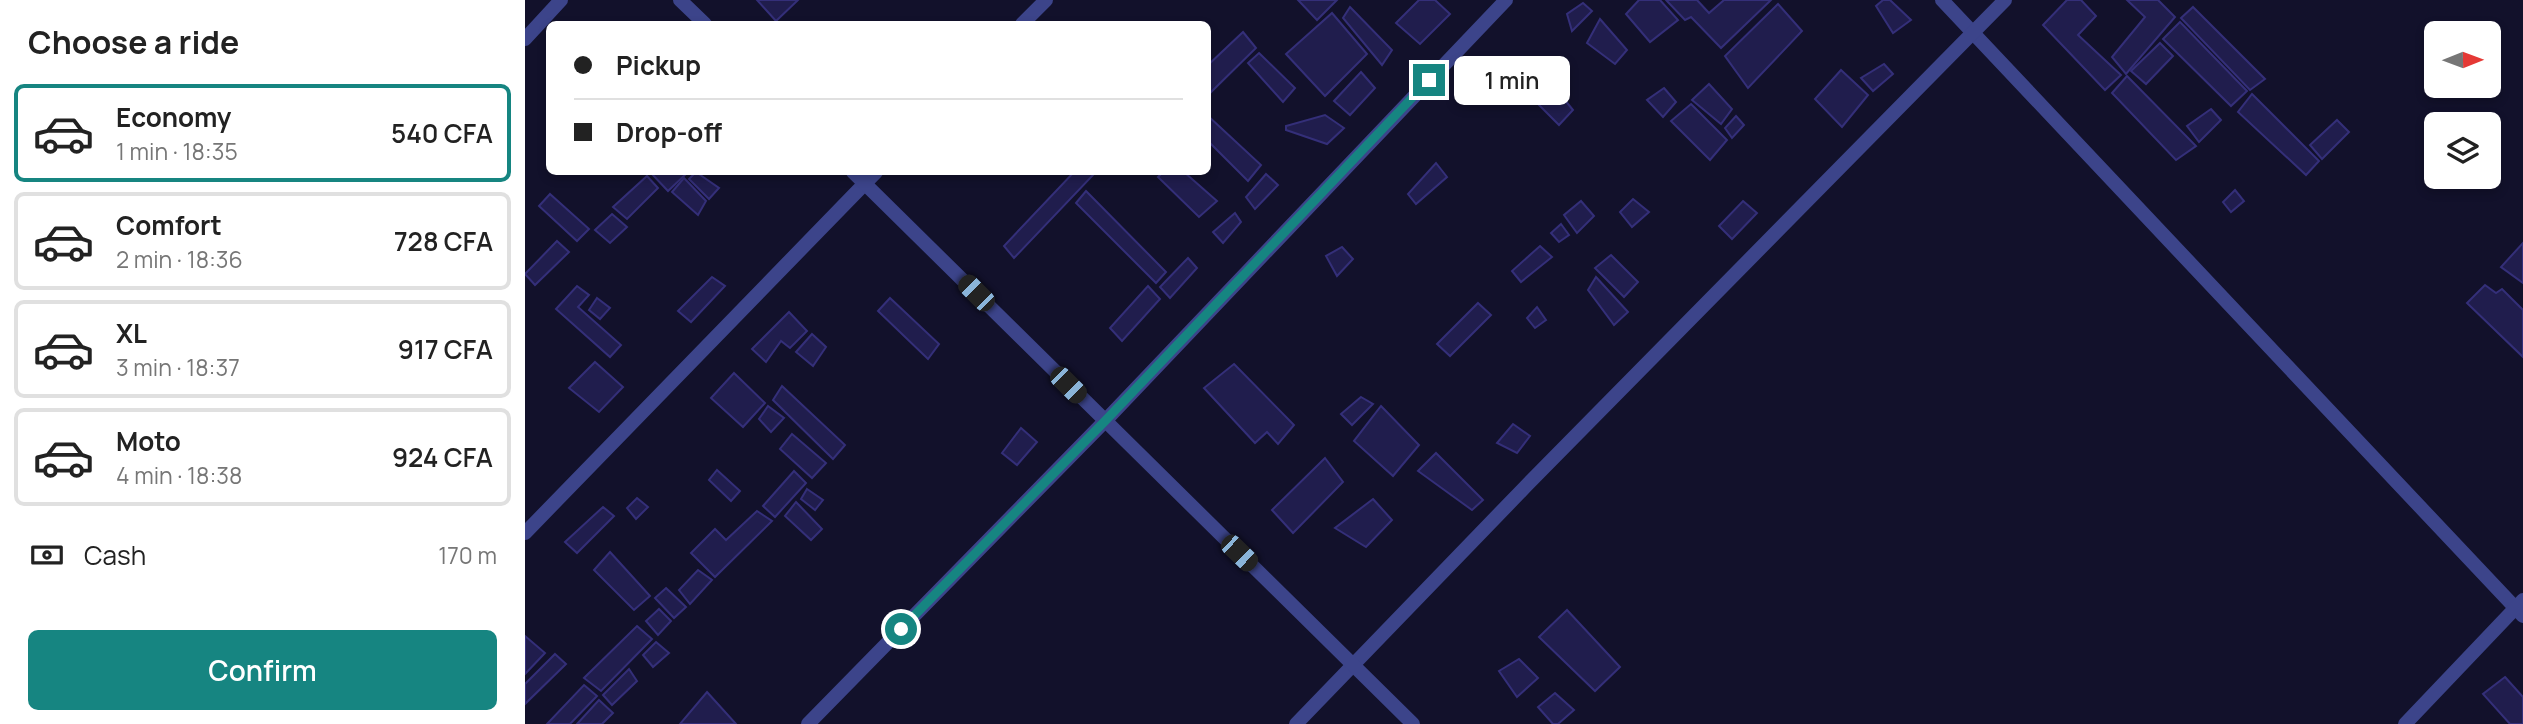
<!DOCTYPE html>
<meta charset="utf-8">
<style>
body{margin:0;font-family:Manrope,sans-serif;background:#f2f2f2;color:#222;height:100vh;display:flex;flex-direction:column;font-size:26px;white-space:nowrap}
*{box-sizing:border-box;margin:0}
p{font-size:23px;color:#767676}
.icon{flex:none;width:38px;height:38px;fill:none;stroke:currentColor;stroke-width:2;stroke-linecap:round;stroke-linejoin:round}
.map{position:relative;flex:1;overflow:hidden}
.details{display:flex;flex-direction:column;background:#fff;width:525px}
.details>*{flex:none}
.top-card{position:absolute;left:21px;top:21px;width:665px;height:154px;border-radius:10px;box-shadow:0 4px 10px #0003;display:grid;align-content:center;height:154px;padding:0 28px;background:#fff}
.needle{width:46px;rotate:89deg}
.fabs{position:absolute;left:1899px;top:21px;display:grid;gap:14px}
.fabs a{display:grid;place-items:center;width:77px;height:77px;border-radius:10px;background:#fff;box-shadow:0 4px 10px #0003;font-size:35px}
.end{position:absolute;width:32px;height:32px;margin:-16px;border:9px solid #168581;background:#fff;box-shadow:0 0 0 4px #fff}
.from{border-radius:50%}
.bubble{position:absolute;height:49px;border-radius:10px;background:#fff;box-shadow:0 4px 10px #0003;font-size:23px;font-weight:600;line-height:49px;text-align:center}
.car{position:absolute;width:21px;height:42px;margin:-21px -10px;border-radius:9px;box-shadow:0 0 5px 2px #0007;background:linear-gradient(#222 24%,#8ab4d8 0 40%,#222 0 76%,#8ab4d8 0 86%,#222 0)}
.top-card b{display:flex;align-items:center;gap:24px;height:66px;font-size:26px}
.top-card b+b{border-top:2px solid #e0e0e0}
.top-card i{width:18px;height:18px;background:#222}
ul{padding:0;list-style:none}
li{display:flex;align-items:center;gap:21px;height:98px;margin:0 14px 10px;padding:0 14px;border:4px solid #e0e0e0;border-radius:10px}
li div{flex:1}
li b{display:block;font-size:26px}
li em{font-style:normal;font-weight:600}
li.selected{border-color:#168581}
li>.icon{width:63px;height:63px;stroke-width:1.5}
h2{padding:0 28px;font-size:32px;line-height:84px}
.pay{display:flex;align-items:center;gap:18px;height:77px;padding:0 28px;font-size:26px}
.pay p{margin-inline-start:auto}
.primary-button{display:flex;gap:14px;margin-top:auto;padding:14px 28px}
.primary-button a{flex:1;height:80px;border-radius:10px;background:#168581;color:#fff;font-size:28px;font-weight:600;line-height:80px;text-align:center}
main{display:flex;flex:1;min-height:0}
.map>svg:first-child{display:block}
</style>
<main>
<section class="details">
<h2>Choose a ride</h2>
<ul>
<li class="selected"><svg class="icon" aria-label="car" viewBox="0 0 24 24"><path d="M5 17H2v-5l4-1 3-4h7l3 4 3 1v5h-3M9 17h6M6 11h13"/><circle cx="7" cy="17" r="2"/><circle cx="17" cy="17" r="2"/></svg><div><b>Economy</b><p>1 min · 18:35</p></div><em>540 CFA</em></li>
<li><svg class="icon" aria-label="car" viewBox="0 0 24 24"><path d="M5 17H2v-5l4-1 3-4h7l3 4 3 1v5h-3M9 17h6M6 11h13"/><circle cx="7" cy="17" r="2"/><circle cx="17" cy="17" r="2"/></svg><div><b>Comfort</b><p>2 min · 18:36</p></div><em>728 CFA</em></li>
<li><svg class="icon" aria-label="car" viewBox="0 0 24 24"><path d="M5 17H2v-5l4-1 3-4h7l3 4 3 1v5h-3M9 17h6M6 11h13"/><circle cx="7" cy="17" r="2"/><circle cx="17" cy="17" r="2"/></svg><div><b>XL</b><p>3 min · 18:37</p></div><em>917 CFA</em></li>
<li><svg class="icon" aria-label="car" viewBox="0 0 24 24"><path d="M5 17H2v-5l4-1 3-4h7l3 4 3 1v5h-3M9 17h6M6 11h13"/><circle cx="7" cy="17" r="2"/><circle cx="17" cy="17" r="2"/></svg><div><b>Moto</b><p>4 min · 18:38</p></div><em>924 CFA</em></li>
</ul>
<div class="pay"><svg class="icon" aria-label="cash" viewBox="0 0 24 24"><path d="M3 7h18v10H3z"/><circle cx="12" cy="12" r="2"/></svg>Cash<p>170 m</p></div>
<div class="primary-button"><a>Confirm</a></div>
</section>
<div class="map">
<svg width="1998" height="724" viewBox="0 0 1998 724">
<rect width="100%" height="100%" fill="#12112b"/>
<g fill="#201d4d" stroke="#342f79" stroke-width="2">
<path d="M232,0h41l-22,21z"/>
<path d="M773,0h39l-20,20z"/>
<path d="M894,0h16l15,14 -30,30 -24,-21z"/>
<path d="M1114,0h21l18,20 -28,22 -24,-28z"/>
<path d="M1141,0h31l12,13 15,-13h47l-50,48 -30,-31 -6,3z"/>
<path d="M1358,0h7l21,20 -18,13 -17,-27z"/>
<path d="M1542,0h14l15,16 -18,19 43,40 -16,15 -62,-65z"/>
<path d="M1602,0h31l17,17 -49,57 -14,-17 33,-40z"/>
<path d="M1058,3l9,8 -20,20 -5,-17z"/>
<path d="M1253,4l24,27 -54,57 -23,-32z"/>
<path d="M825,7l42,43 -10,15 -39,-47z"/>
<path d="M1668,7l72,72 -15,11 -69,-72z"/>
<path d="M807,13l35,41 -42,42 -39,-42z"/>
<path d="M1075,19l27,31 -12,14 -28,-21z"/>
<path d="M1655,22l67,69 -16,15 -68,-67z"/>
<path d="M718,32l13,16 -49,48v-30z"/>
<path d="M1635,43l13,13 -27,28 -15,-13z"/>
<path d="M734,53l36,35 -12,14 -35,-39z"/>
<path d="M1359,64l9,10 -20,17 -12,-13z"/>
<path d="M1316,70l27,25 -26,32 -27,-28z"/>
<path d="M836,72l14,16 -25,27 -16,-14z"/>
<path d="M1602,76l69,70 -20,14 -64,-67z"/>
<path d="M1022,78l26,32 -14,15 -29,-29z"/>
<path d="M1184,84l23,25 -11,15 -29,-24z"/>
<path d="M1139,88l12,14 -13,15 -16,-17z"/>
<path d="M1727,94l67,67 -13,14 -68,-63z"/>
<path d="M1166,104l36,36 -17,20 -39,-39z"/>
<path d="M1686,109l10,11 -22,22 -12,-16z"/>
<path d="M682,115l54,50 -13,16 -41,-41z"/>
<path d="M800,115l19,13 -17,16 -41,-14v-4z"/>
<path d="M1211,116l8,9 -12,13 -7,-10z"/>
<path d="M1812,120l12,12 -27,27 -12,-14z"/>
<path d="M911,163l11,14 -31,27 -8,-10z"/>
<path d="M125,172h38l-20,19z"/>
<path d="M171,172l23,16 -10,11 -20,-20z"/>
<path d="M549,172l21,1 -81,85 -10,-12z"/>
<path d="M638,172h21l33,29 -18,16 -41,-40z"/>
<path d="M741,174l12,11 -23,24 -9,-12z"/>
<path d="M122,176l11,12 -31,31 -14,-12z"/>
<path d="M159,178l22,23 -8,14 -26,-23z"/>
<path d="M1710,190l9,11 -13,11 -8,-10z"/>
<path d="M561,191l80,81 -10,11 -80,-80z"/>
<path d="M25,194l39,35 -12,12 -38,-35z"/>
<path d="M1108,199l16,13 -17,15 -12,-15z"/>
<path d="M1056,201l13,15 -17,17 -13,-18z"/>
<path d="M1218,201l14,12 -25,26 -13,-13z"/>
<path d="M710,213l6,9 -18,21 -10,-11z"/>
<path d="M87,214l15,13 -17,16 -15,-13z"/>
<path d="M1036,224l8,11 -10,7 -8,-9z"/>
<path d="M32,241l12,11 -34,33 -10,-11z"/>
<path d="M1998,243v40l-22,-16z"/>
<path d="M1015,246l12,11 -31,25 -9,-11z"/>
<path d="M817,247l11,12 -16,17 -11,-20z"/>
<path d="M1086,255l27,27 -14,15 -29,-29z"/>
<path d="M663,258l9,10 -27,30 -10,-11z"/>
<path d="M187,277l13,9 -34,36 -13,-11z"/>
<path d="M1071,277l32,35 -14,13 -26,-35z"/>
<path d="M1960,285l11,8 6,-4 21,21v47l-56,-54z"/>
<path d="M52,286l12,9 -11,12 43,38 -11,12 -54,-48z"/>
<path d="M623,286l12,13 -38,42 -12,-13z"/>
<path d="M72,298l13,10 -10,11 -11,-9z"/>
<path d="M365,298l49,46 -11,15 -50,-48z"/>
<path d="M953,303l13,12 -41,41 -13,-12z"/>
<path d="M1012,307l9,13 -11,8 -8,-10z"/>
<path d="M264,312l18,19 -17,17 -9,-7 -15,21 -14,-13z"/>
<path d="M287,334l14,13 -13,19 -17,-14z"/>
<path d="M70,362l28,25 -24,25 -30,-24z"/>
<path d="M709,364l60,61 -16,19 -11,-12 -12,11 -51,-55z"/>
<path d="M209,373l31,30 -22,24 -32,-29z"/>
<path d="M257,386l63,59 -12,14 -60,-59z"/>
<path d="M836,397l12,7 -21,21 -11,-11z"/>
<path d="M243,406l16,12 -13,14 -12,-13z"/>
<path d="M856,406l38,39 -26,31 -39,-35z"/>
<path d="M988,424l17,12 -13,17 -20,-10z"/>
<path d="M496,428l16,14 -20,23 -15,-12z"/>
<path d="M267,434l34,29 -14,15 -32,-29z"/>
<path d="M911,453l47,47 -11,10 -54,-39z"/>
<path d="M800,458l18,24 -50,51 -21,-23z"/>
<path d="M192,470l23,21 -9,10 -22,-21z"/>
<path d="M269,471l12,12 -31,34 -12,-11z"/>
<path d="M282,489l16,11 -8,10 -14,-11z"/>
<path d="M112,498l11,9 -12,12 -9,-11z"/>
<path d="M848,499l19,21 -26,27 -31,-19z"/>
<path d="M271,502l26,27 -11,11 -26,-24z"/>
<path d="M78,507l11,9 -37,37 -12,-11z"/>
<path d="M232,511l15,10 -57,56 -24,-24 24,-24 11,11z"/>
<path d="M85,552l40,44 -16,14 -40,-40z"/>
<path d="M173,570l14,10 -22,24 -11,-14z"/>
<path d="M141,588l20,19 -12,11 -19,-20z"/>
<path d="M134,609l12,12 -13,14 -12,-14z"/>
<path d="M1042,610l53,57 -25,24 -56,-54z"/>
<path d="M112,626l15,13 -51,52 -17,-13z"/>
<path d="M0,636l20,17 -20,21z"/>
<path d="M131,642l13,11 -16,14 -10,-12z"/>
<path d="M30,654l11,10 -41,40v-20z"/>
<path d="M994,659l19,19 -21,19 -18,-26z"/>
<path d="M104,669l8,12 -25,24 -9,-10z"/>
<path d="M1980,677l18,20v27h-13l-27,-30z"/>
<path d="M59,685l13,11 -27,28h-23z"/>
<path d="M182,692l29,32h-56z"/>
<path d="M1030,693l19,17 -16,14h-5l-15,-17z"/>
<path d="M74,700l14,13 -11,11h-25z"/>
</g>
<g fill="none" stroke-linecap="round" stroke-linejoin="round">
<g stroke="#3c448a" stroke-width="14">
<path d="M1417,0l581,616"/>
<path d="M497,24l24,-24"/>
<path d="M0,39l36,-39"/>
<path d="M0,533l351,-361"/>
<path d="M283,724l297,-303 401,-421"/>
<path d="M771,724l230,-238 479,-486"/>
<path d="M1880,724l118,-124"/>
</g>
<g stroke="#3c448a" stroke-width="14">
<path d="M155,0l25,24"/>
<path d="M328,172l560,552"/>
</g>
</g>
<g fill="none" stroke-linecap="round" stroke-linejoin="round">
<path stroke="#168581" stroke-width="9" d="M376,629l204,-208 324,-341"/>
</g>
</svg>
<div class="fabs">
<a><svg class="needle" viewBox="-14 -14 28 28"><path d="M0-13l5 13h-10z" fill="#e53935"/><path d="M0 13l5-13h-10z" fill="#767676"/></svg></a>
<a><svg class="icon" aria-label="layers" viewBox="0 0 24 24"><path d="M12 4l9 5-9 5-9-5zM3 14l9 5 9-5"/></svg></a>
</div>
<i class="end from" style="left:376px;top:629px"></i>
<i class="end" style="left:904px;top:80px"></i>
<div class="bubble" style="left:929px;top:56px;width:116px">1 min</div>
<i class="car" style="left:451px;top:293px;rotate:315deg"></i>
<i class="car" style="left:543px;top:385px;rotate:135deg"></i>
<i class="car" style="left:714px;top:553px;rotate:134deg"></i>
<div class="top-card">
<b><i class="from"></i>Pickup</b>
<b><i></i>Drop-off</b>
</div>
</div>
</main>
